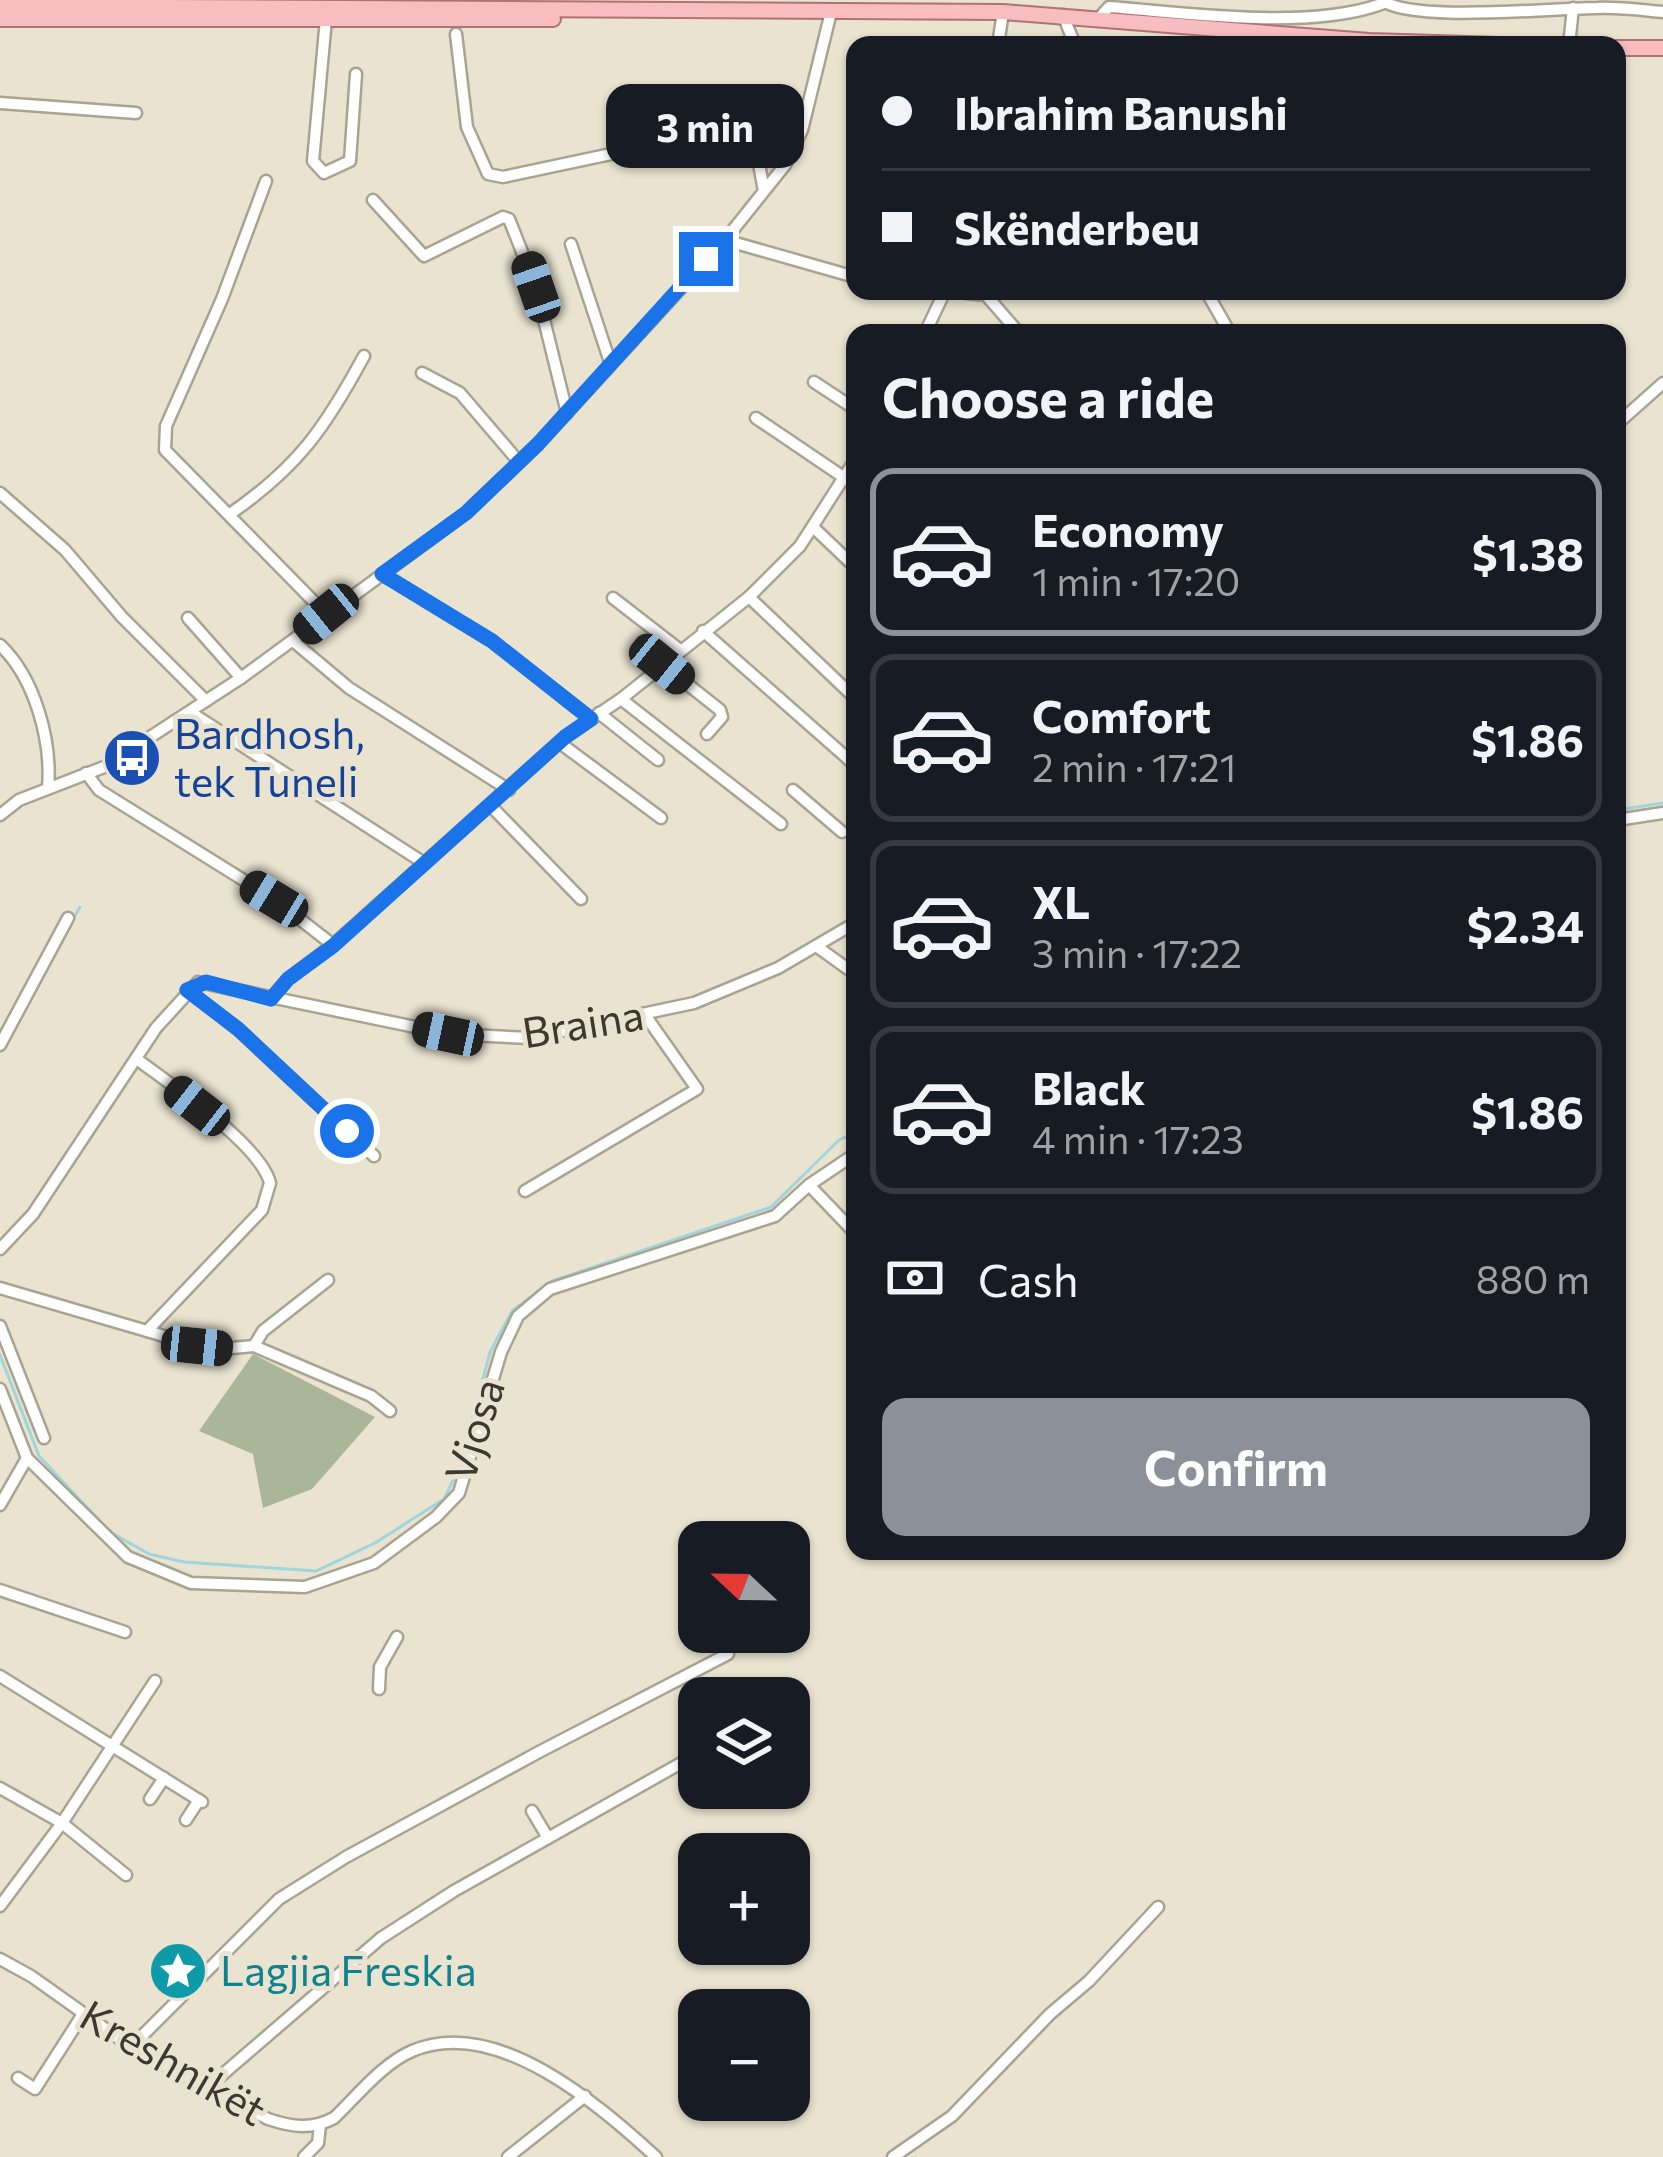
<!DOCTYPE html>
<meta charset="utf-8">
<style>
body{margin:0;font-family:Commissioner,sans-serif;background:#242831;color:#f1f3f6;height:100vh;display:flex;flex-direction:column;font-size:45px;white-space:nowrap}
*{box-sizing:border-box;margin:0}
p{font-size:39px;color:#9ea1a6}
.icon{flex:none;width:66px;height:66px;fill:none;stroke:currentColor;stroke-width:2;stroke-linecap:round;stroke-linejoin:round}
.map{position:relative;flex:1;overflow:hidden}
.details{position:absolute;left:846px;top:324px;width:780px;height:1236px;display:flex;flex-direction:column;background:#171b24;border-radius:24px;box-shadow:0 3px 9px #0004}
.details>*{flex:none}
.guide{position:absolute;left:846px;top:36px;width:780px;height:264px;border-radius:24px;box-shadow:0 3px 9px #0004;display:grid;align-content:center;height:264px;padding:0 36px;background:#171b24}
.needle{width:78px;rotate:292deg}
.tools{position:absolute;left:678px;top:1521px;display:grid;gap:24px}
.tools a{display:grid;place-items:center;width:132px;height:132px;border-radius:24px;background:#171b24;box-shadow:0 3px 9px #0004;font-size:60px}
.end{position:absolute;width:54px;height:54px;margin:-27px;border:15px solid #1a73e8;background:#fff;box-shadow:0 0 0 6px #fff}
.from{border-radius:50%}
.bubble{position:absolute;height:84px;border-radius:24px;background:#171b24;box-shadow:0 3px 9px #0004;font-size:39px;font-weight:700;line-height:84px;text-align:center}
.car{position:absolute;width:36px;height:72px;margin:-36px -18px;border-radius:15px;box-shadow:0 0 9px 3px #0007;background:linear-gradient(#222 24%,#8ab4d8 0 40%,#222 0 76%,#8ab4d8 0 86%,#222 0)}
.guide b{display:flex;align-items:center;gap:42px;height:114px;font-size:45px}
.guide b+b{border-top:3px solid #363941}
.guide i{width:30px;height:30px;background:#f1f3f6}
ul{padding:0;list-style:none}
li{display:flex;align-items:center;gap:36px;height:168px;margin:0 24px 18px;padding:0 12px;border:6px solid #363941;border-radius:24px}
li div{flex:1}
li b{display:block;font-size:45px}
li em{font-style:normal;font-weight:700}
li.current{border-color:#8c9099}
li>.icon{width:108px;height:108px;stroke-width:1.5}
h2{padding:0 36px;font-size:54px;line-height:144px}
.pay{display:flex;align-items:center;gap:30px;height:132px;padding:0 36px;font-size:45px}
.pay p{margin-inline-start:auto}
.primary-button{display:flex;gap:24px;margin-top:auto;padding:24px 36px}
.primary-button a{flex:1;height:138px;border-radius:24px;background:#8c9099;color:#fff;font-size:48px;font-weight:700;line-height:138px;text-align:center}
.map>svg:first-child{display:block}
</style>
<div class="map">
<svg width="1663" height="2157" viewBox="0 0 1663 2157">
<rect width="100%" height="100%" fill="#e9e3d0"/>
<path fill="#a9b798" d="M253,1354l122,63 -63,72 -49,19 -10,-54 -54,-23z"/>
<g fill="none" stroke-linecap="round" stroke-linejoin="round">
<g stroke="#a0d5dd" stroke-width="3">
<path d="M1617,810l46,-7"/>
<path d="M72,921l8,-14"/>
<path d="M0,1355l39,101 71,76 39,22 35,8 132,9 59,-28 69,-44 16,-33 30,-114 22,-41 40,-30 219,-74 68,-67 16,-7"/>
</g>
<g stroke="#a9a492" stroke-width="15">
<g id="minor">
<path d="M1382,0c28,23 173,8 215,8 22,-1 44,2 66,4"/>
<path d="M1063,15l12,30"/>
<path d="M1099,18l10,-11c80,6 201,24 275,-4"/>
<path d="M326,19l-13,142 11,12 26,-12 6,-87"/>
<path d="M456,34l11,93 21,47 15,3 240,-51 11,11 10,54"/>
<path d="M998,45l5,-33"/>
<path d="M1569,45l4,-37"/>
<path d="M0,103l136,10"/>
<path d="M266,181l-44,118 -56,127 -1,24 161,164"/>
<path d="M373,200l51,56 79,-39 6,2 27,68 31,126"/>
<path d="M725,240l130,37"/>
<path d="M571,244l39,118"/>
<path d="M909,291h27"/>
<path d="M946,291l40,4 33,38"/>
<path d="M1206,291l24,42"/>
<path d="M925,333l20,-42"/>
<path d="M422,373l38,20 59,69"/>
<path d="M814,382l41,27"/>
<path d="M756,418l99,67"/>
<path d="M1617,424l46,-41"/>
<path d="M0,493l65,57 57,67 84,84"/>
<path d="M230,514c68,-47 95,-86 134,-158"/>
<path d="M813,527l42,40"/>
<path d="M382,574l110,67 99,78"/>
<path d="M749,597l106,101"/>
<path d="M613,598l67,52"/>
<path d="M188,618l53,60"/>
<path d="M703,631l152,134"/>
<path d="M293,641l56,47 160,102"/>
<path d="M0,645c35,33 52,96 48,143"/>
<path d="M662,664l58,46 2,7 -15,17"/>
<path d="M621,699l160,125"/>
<path d="M190,712l234,151"/>
<path d="M599,713l59,47"/>
<path d="M560,743l101,75"/>
<path d="M86,773l13,17 175,109 59,46"/>
<path d="M793,790l49,42"/>
<path d="M490,805l91,94"/>
<path d="M0,815l19,-15 85,-33 137,-89 225,-165 72,-69 187,-204 60,-75 17,-35 29,-118"/>
<path d="M1617,820l46,-7"/>
<path d="M816,946l39,28"/>
<path d="M187,990l51,39 136,127"/>
<path d="M271,999l17,-20 45,-34 232,-208 56,-38 128,-102 51,-51 55,-86"/>
<path d="M0,1045l68,-127"/>
<path d="M138,1060c33,25 122,84 132,123l-8,27 -115,121"/>
<path d="M809,1185l46,48"/>
<path d="M525,1191l172,-102 -52,-74"/>
<path d="M0,1249l33,-35 123,-186 42,-46 251,52 80,4 165,-35 84,-35 77,-45"/>
<path d="M0,1288l147,43 50,15 24,3 33,-3 117,50 19,15"/>
<path d="M0,1326l44,112"/>
<path d="M254,1346l9,-15 65,-51"/>
<path d="M0,1389l27,69 101,99 63,26 114,4 69,-24 62,-46 23,-24 42,-141 17,-36 32,-27 225,-73 34,-31 46,-31"/>
<path d="M0,1505l27,-47"/>
<path d="M0,1590l125,42"/>
<path d="M0,1676l202,126"/>
<path d="M379,1689l1,-22 17,-30"/>
<path d="M0,1788l62,35 64,52"/>
<path d="M150,1799l14,-21"/>
<path d="M532,1811l16,27"/>
<path d="M186,1820l13,-20"/>
<path d="M0,1906l62,-83 93,-142"/>
<path d="M0,1959l31,17 100,71 137,72c24,8 43,11 66,-1 23,-22 48,-54 78,-67 84,-36 187,54 244,106"/>
<path d="M131,2047l148,-148 67,-42 193,-105 189,-98"/>
<path d="M18,2078l17,11 48,-75"/>
<path d="M208,2087l173,-149 73,-47 245,-138"/>
<path d="M304,2157l14,-14 2,-18"/>
<path d="M508,2157l77,-61"/>
<path d="M893,2157l59,-41 98,-102 39,-33 69,-74"/>
</g>
</g>
<g stroke="#b27274" stroke-width="18">
<g id="major">
<path d="M0,6l1003,6 366,29 131,4"/>
<path d="M0,19h553"/>
<path d="M1617,48h46"/>
</g>
</g>
<use href="#minor" stroke="#fff" stroke-width="10"/>
<use href="#major" stroke="#f7bdc1" stroke-width="14"/>
</g>
<g fill="none" stroke-linecap="round" stroke-linejoin="round">
<path stroke="#1a73e8" stroke-width="15" d="M347,1131l-109,-102 -51,-39 19,-8 65,17 17,-20 45,-33 232,-209 26,-18 -99,-78 -110,-67 84,-61 72,-69 168,-185"/>
</g>
<defs>
<g id="bus-disc" transform="scale(3)"><circle r="9.5" fill="#1a4fb4" stroke="#e9e3d0"/><path d="M-5-6H5V4H4V6H2V4H-2V6H-4V4H-5ZM-3.5-4V0h7V-4ZM-3.5 1.2v1.5H-2V1.2ZM2 1.2v1.5H3.5V1.2Z" fill="#fff"/></g>
<g id="sight-disc" transform="scale(3)"><circle r="9.5" fill="#0f9aa8" stroke="#e9e3d0"/><path d="M0-6L1.8-2.2L6-1.7L2.9 1.2L3.7 5.4L0 3.3L-3.7 5.4L-2.9 1.2L-6-1.7L-1.8-2.2Z" fill="#fff"/></g>
</defs>
<g fill-rule="evenodd">
<use href="#bus-disc" x="132" y="758"/>
<use href="#sight-disc" x="178" y="1971"/>
</g>
<g text-anchor="middle" stroke-width="10" stroke-linejoin="round" paint-order="stroke">
<g font-size="42" fill="#164399" stroke="#e9e3d0" text-anchor="start">
<text x="174" y="749">Bardhosh,<tspan x="174" dy="48">tek Tuneli</tspan></text>
</g>
<g font-size="42" fill="#3b3932" stroke="#e9e3d0">
<text transform="translate(583 1024) rotate(-9)" y="15">Braina</text>
<text transform="translate(475 1430) rotate(-72)" y="15">Vjosa</text>
<text transform="translate(173 2063) rotate(30)" y="15">Kreshnikët</text>
</g>
<g font-size="42" fill="#0d838f" stroke="#e9e3d0" text-anchor="start">
<text x="220" y="1986">Lagjia Freskia</text>
</g>
</g>
</svg>
<div class="tools">
<a><svg class="needle" viewBox="-14 -14 28 28"><path d="M0-13l5 13h-10z" fill="#e53935"/><path d="M0 13l5-13h-10z" fill="#9ea1a6"/></svg></a>
<a><svg class="icon" aria-label="layers" viewBox="0 0 24 24"><path d="M12 4l9 5-9 5-9-5zM3 14l9 5 9-5"/></svg></a>
<a>+</a>
<a>−</a>
</div>
<i class="end from" style="left:347px;top:1131px"></i>
<i class="end" style="left:706px;top:259px"></i>
<div class="bubble" style="left:606px;top:84px;width:198px">3 min</div>
<i class="car" style="left:536px;top:287px;rotate:341deg"></i>
<i class="car" style="left:326px;top:614px;rotate:231deg"></i>
<i class="car" style="left:662px;top:664px;rotate:129deg"></i>
<i class="car" style="left:274px;top:899px;rotate:301deg"></i>
<i class="car" style="left:448px;top:1034px;rotate:282deg"></i>
<i class="car" style="left:197px;top:1106px;rotate:308deg"></i>
<i class="car" style="left:197px;top:1346px;rotate:96deg"></i>
<div class="guide">
<b><i class="from"></i>Ibrahim Banushi</b>
<b><i></i>Skënderbeu</b>
</div>
<section class="details">
<h2>Choose a ride</h2>
<ul>
<li class="current"><svg class="icon" aria-label="car" viewBox="0 0 24 24"><path d="M5 17H2v-5l4-1 3-4h7l3 4 3 1v5h-3M9 17h6M6 11h13"/><circle cx="7" cy="17" r="2"/><circle cx="17" cy="17" r="2"/></svg><div><b>Economy</b><p>1 min · 17:20</p></div><em>$1.38</em></li>
<li><svg class="icon" aria-label="car" viewBox="0 0 24 24"><path d="M5 17H2v-5l4-1 3-4h7l3 4 3 1v5h-3M9 17h6M6 11h13"/><circle cx="7" cy="17" r="2"/><circle cx="17" cy="17" r="2"/></svg><div><b>Comfort</b><p>2 min · 17:21</p></div><em>$1.86</em></li>
<li><svg class="icon" aria-label="car" viewBox="0 0 24 24"><path d="M5 17H2v-5l4-1 3-4h7l3 4 3 1v5h-3M9 17h6M6 11h13"/><circle cx="7" cy="17" r="2"/><circle cx="17" cy="17" r="2"/></svg><div><b>XL</b><p>3 min · 17:22</p></div><em>$2.34</em></li>
<li><svg class="icon" aria-label="car" viewBox="0 0 24 24"><path d="M5 17H2v-5l4-1 3-4h7l3 4 3 1v5h-3M9 17h6M6 11h13"/><circle cx="7" cy="17" r="2"/><circle cx="17" cy="17" r="2"/></svg><div><b>Black</b><p>4 min · 17:23</p></div><em>$1.86</em></li>
</ul>
<div class="pay"><svg class="icon" aria-label="cash" viewBox="0 0 24 24"><path d="M3 7h18v10H3z"/><circle cx="12" cy="12" r="2"/></svg>Cash<p>880 m</p></div>
<div class="primary-button"><a>Confirm</a></div>
</section>
</div>
